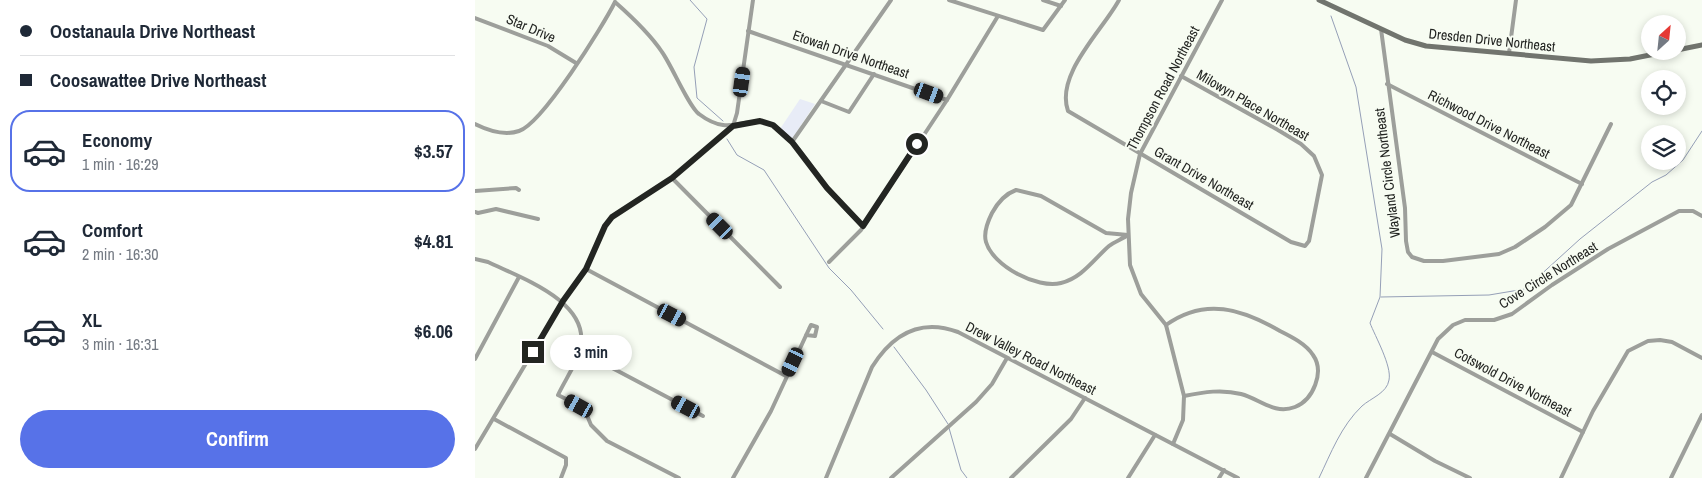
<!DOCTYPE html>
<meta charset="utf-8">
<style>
body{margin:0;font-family:"Archivo Narrow",sans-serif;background:#f2f2f3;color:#1f2937;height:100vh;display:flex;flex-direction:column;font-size:19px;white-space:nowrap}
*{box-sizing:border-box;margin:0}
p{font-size:16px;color:#747a83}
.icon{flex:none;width:28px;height:28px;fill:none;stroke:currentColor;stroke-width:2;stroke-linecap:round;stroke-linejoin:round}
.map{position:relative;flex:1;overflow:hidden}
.details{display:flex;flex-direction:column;background:#fff;width:475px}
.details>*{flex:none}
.top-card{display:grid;align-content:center;height:110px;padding:0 20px;background:#fff}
.needle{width:32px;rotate:27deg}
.tools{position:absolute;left:1166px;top:15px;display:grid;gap:10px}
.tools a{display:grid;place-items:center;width:45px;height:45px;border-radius:50%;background:#fff;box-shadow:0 2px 8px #0003;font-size:25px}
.end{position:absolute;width:22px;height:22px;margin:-11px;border:6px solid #232522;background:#fff;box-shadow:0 0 0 2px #fff}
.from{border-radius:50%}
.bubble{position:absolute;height:35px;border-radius:18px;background:#fff;box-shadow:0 2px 8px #0003;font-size:16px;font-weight:700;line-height:35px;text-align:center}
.car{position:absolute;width:15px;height:30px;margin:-15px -8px;border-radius:6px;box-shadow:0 0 4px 1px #0007;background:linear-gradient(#222 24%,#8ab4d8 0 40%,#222 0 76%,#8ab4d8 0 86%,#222 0)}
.top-card b{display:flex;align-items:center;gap:18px;height:48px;font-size:19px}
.top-card b+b{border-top:1px solid #e0e1e3}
.top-card i{width:12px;height:12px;background:#1f2937}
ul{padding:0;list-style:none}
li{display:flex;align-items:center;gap:15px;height:82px;margin:0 10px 8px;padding:0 10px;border:2px solid transparent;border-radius:20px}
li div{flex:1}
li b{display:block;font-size:19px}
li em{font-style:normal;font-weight:700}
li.on{border-color:#5772e8}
li>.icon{width:45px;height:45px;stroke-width:1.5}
.button{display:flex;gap:10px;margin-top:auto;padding:10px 20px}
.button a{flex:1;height:58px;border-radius:30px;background:#5772e8;color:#fff;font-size:20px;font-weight:700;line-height:58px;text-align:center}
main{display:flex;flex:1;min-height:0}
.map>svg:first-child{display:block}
</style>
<main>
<section class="details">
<div class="top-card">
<b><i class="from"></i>Oostanaula Drive Northeast</b>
<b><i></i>Coosawattee Drive Northeast</b>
</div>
<ul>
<li class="on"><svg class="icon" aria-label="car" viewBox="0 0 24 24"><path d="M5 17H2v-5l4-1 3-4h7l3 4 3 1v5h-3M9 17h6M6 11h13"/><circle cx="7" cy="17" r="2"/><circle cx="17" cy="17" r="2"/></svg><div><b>Economy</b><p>1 min · 16:29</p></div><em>$3.57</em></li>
<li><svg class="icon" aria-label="car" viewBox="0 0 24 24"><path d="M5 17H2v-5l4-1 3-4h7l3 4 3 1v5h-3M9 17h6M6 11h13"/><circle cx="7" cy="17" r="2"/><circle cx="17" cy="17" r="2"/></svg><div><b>Comfort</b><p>2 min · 16:30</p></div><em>$4.81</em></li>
<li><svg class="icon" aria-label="car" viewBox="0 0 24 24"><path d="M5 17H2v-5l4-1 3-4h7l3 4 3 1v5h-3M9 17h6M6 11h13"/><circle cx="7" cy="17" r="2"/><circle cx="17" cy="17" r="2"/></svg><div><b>XL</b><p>3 min · 16:31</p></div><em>$6.06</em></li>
</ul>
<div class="button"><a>Confirm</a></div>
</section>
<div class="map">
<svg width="1227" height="478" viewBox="0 0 1227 478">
<rect width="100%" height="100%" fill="#f7fcf2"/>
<path fill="#e8ecf7" d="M325,99l15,5 -23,35 -12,-10z"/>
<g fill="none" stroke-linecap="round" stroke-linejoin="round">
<g stroke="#959fb7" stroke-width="1">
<path d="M215,0l17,19 -13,48 3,31 26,23"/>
<path d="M252,139l10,16 27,15 65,98 22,22 32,39"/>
<path d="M906,297l108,-2 36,-6 55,-50 72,-57 14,-7 17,-15 19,-29"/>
<path d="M419,347l32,43 22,34"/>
<path d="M474,428l12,42 6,8"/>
<path d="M844,478c12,-25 22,-52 43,-72 9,-8 25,-13 27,-26 3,-14 -14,-44 -19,-57l10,-26 2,-48 -26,-162 -25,-71"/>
</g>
<g stroke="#9d9f9b" stroke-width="4">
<path d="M474,0l94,30 22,-30"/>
<path d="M568,0l18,6"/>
<path d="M644,0c-16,30 -64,74 -51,111l223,131 14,4 4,-5 13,-66 -8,-19 -13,-12 -23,-14 -97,-54"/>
<path d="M140,2c17,15 35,32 47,50 10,14 27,55 37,62 33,25 45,-1 72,11 21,9 41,44 56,62 11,14 23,27 36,39"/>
<path d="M0,18l73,28 28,17"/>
<path d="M906,29l24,179 1,33 2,11 4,5 12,4h19l56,-7 16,-7 30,-20 26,-22 40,-81"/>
<path d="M273,31l199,69"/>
<path d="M1034,53l7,-53"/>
<path d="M912,84l195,100"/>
<path d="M346,101l28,11 25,-38"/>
<path d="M0,124c14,7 29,12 44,7 23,-7 84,-105 96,-129"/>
<path d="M317,142l99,-142"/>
<path d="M197,178l108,109"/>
<path d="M541,190l25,6 65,37 22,2c-6,4 -14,7 -19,11 -15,13 -27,32 -48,37 -24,6 -68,-17 -75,-41 -3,-10 2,-21 6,-29 6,-11 13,-19 24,-23z"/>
<path d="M0,191l41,-3 3,2"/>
<path d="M0,212l3,1 18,-4 42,10"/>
<path d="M0,259l13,3c33,16 104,40 92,87 -4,16 -15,31 -22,46l22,11 6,7 5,12 16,16 72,37"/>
<path d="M354,262l32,-32 86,-130 51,-84"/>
<path d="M111,269l200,107"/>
<path d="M691,325c39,-28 76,-16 114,6 12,6 26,13 33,24 12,17 0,45 -18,52 -21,8 -35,-8 -54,-13 -19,-5 -37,-2 -57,2"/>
<path d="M105,351l123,65"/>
<path d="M957,352l151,80"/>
<path d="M0,359l44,-82"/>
<path d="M19,419l72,39v7l-5,13"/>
<path d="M915,434l45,27 35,17"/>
<path d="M698,444l10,-24 1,-24 -18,-71 -25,-31 -11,-29 -2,-46 3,-26 9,-39 82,-154"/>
<path d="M0,449l88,-148 23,-32 19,-43 7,-9 60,-39 61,-52 4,-13 16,-113"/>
<path d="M258,478l38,-67 38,-82 2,-4 6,2 -2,9 -9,-1"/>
<path d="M351,478l46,-111c20,-32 48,-49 86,-35l280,146"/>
<path d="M416,478l85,-76 16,-18 15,-26"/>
<path d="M536,478l60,-59 14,-21"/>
<path d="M653,478l27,-43"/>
<path d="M744,478l5,-8"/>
<path d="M891,478l72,-139 15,-14 12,-5h29l18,-6 40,-29 56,-36 71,-38h14l9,5"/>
<path d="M1086,478l32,-67 35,-60 20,-10 12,-1 12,2 30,16"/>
<path d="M1196,478l31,-63"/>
</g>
<g stroke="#71746e" stroke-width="5">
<path d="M844,0l86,40 21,6 165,15 39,-2 40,-8"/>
<path d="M1202,50l25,-5"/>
</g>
</g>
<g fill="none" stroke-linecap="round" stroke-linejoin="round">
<path stroke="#232522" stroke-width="6" d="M58,352l30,-51 23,-32 19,-43 7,-9 60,-39 61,-52 27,-5 13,4 19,17 35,46 36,38 54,-82"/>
</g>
<g text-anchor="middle" stroke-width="4" stroke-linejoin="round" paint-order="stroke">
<g font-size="14" fill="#232522" stroke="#f7fcf2">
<text transform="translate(56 28) rotate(23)" y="5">Star Drive</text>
<text transform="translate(1017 40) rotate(6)" y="5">Dresden Drive Northeast</text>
<text transform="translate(376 54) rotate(19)" y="5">Etowah Drive Northeast</text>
<text transform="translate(688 88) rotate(-62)" y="5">Thompson Road Northeast</text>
<text transform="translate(778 105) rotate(30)" y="5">Milowyn Place Northeast</text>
<text transform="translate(1014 124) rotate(27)" y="5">Richwood Drive Northeast</text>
<text transform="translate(912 173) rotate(-97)" y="5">Wayland Circle Northeast</text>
<text transform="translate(729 178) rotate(30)" y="5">Grant Drive Northeast</text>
<text transform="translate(1073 275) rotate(-32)" y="5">Cove Circle Northeast</text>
<text transform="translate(556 358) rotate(27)" y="5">Drew Valley Road Northeast</text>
<text transform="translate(1038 382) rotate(28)" y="5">Cotswold Drive Northeast</text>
</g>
</g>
</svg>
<div class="tools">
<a><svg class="needle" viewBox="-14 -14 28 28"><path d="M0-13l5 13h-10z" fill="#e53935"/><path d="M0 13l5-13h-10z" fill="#747a83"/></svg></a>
<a><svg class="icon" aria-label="locate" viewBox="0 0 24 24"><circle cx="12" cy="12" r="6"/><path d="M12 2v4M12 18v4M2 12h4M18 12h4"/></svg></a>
<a><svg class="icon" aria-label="layers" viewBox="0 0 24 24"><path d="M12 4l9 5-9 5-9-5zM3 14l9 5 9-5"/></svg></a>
</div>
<i class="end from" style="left:442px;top:144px"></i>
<i class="end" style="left:58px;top:352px"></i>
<div class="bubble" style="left:75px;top:335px;width:82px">3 min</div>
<i class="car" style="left:267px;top:82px;rotate:8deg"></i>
<i class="car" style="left:454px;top:93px;rotate:110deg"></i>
<i class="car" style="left:245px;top:226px;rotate:315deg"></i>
<i class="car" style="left:197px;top:315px;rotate:118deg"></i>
<i class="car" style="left:318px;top:362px;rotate:205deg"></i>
<i class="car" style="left:104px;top:406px;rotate:299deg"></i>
<i class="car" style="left:211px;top:407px;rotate:298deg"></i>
</div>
</main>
